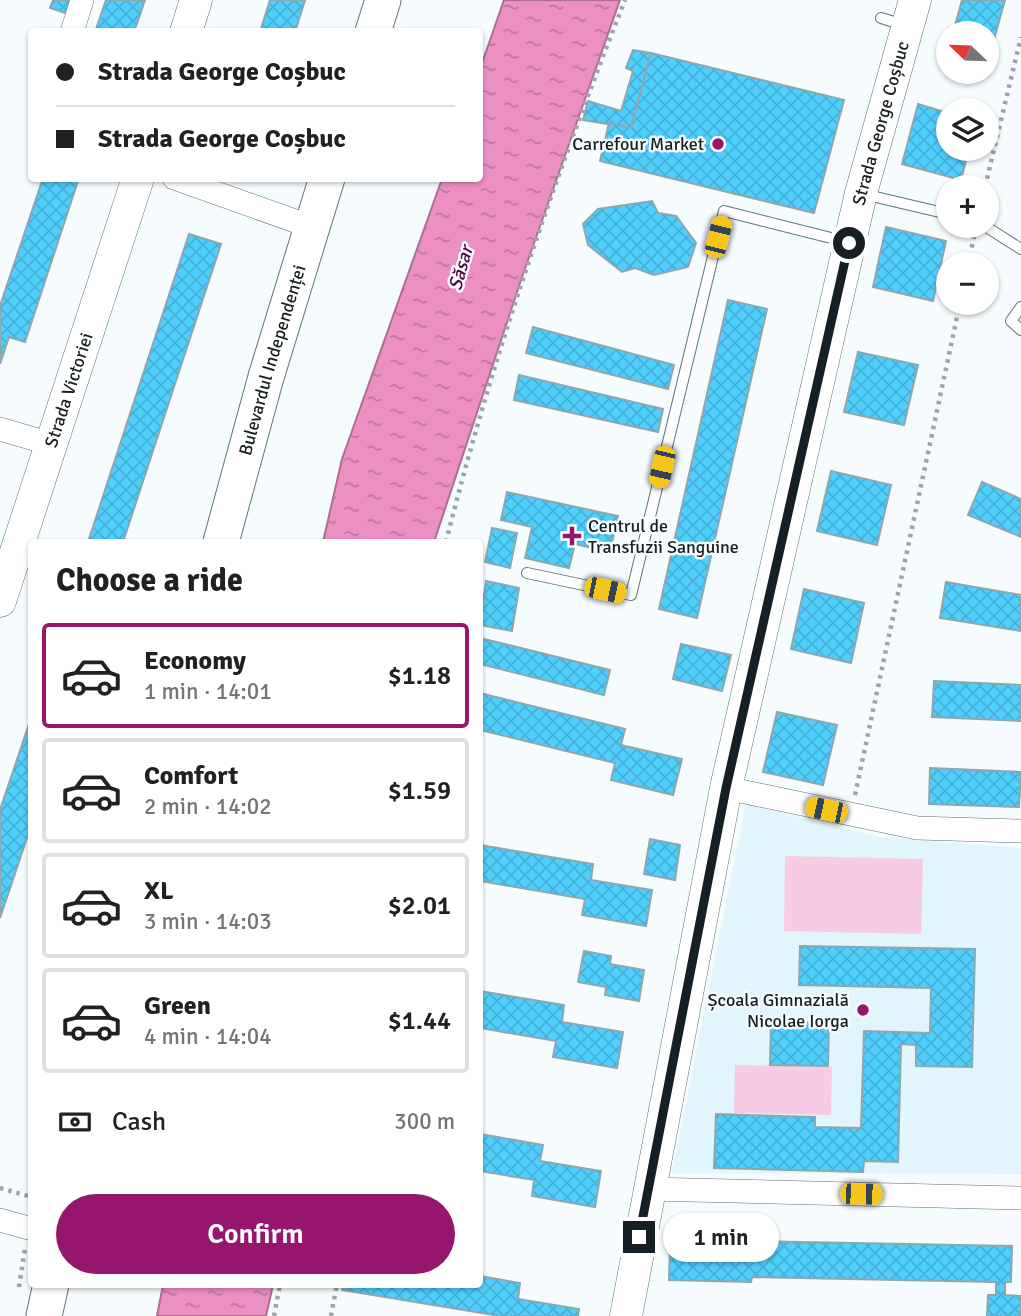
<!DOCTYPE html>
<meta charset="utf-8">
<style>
body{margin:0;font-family:Signika,sans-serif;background:#f6f6f6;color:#202124;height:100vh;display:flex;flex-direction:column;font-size:26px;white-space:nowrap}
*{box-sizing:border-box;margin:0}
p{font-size:23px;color:#757577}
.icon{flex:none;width:38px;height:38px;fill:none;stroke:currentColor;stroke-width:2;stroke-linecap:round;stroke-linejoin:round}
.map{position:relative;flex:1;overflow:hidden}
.details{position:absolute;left:28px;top:539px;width:455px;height:749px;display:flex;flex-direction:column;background:#fff;border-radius:7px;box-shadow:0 2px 5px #0004}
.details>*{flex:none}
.top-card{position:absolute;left:28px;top:28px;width:455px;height:154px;border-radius:7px;box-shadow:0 2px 5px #0004;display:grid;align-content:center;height:154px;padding:0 28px;background:#fff}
.needle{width:46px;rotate:293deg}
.controls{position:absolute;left:936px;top:21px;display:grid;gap:14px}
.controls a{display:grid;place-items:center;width:63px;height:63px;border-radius:50%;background:#fff;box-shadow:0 2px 5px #0004;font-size:35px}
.end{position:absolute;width:32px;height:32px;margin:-16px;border:9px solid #161f23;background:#fff;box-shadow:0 0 0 4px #fff}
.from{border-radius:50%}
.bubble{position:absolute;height:49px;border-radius:24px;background:#fff;box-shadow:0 2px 5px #0004;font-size:23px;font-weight:600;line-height:49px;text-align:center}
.car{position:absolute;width:21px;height:42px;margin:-21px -10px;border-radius:9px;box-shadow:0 0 5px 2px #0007;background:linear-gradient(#f5c518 24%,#345 0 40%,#f5c518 0 76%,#345 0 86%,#f5c518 0)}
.top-card b{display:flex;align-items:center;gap:24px;height:66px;font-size:26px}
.top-card b+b{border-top:2px solid #e0e0e0}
.top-card i{width:18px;height:18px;background:#202124}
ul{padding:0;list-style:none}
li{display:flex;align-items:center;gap:21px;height:105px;margin:0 14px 10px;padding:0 14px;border:4px solid #e0e0e0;border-radius:7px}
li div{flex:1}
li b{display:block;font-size:26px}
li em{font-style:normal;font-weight:600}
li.selected{border-color:#97166d}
li>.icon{width:63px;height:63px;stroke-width:1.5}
h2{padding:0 28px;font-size:32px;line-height:84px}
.pay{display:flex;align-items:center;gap:18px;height:77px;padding:0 28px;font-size:26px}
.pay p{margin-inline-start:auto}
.action{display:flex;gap:14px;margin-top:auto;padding:14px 28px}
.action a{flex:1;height:80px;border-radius:42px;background:#97166d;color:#fff;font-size:28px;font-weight:600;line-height:80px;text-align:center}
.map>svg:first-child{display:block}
</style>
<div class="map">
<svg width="1021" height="1316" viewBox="0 0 1021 1316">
<defs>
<pattern id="water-ripples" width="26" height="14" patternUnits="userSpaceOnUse" patternTransform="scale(1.75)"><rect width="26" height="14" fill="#ec90c4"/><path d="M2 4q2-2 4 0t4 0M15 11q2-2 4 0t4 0" fill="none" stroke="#be759f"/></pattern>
<pattern id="building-cross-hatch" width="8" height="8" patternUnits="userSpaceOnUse" patternTransform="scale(1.75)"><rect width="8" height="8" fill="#4fcffc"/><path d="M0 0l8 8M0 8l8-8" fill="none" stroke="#44b1d8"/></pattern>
</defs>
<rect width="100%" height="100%" fill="#f6fbfd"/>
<path fill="#e1f5fd" d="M746,804l133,33 142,11v326l-349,-1z"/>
<g fill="#f7cce2">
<path d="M785,856l138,3 -2,75 -137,-3z"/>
<path d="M735,1065l97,2 -1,48 -97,-2z"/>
</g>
<g fill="url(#water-ripples)" stroke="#ac6e94" stroke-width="2">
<path d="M504,0h116l-98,277 -88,265h-111l19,-83 100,-280 38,-1v-109z"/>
<path d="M163,1285v-1l110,1 -7,31h-109z"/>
</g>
<g fill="url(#building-cross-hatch)" stroke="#8fa6af" stroke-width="2">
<path d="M53,0h20l-5,14 -18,-6z"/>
<path d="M106,0h39l-11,32h-39z"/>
<path d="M270,0h35l-10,32h-35z"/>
<path d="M962,0h43l-15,54 -3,-1v-20h-34z"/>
<path d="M633,50l18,3 -20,75 -48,-8 5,-19 33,10 12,-40 -7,-3z"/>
<path d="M651,53l193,47 -30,113 -214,-52 9,-38 22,5z"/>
<path d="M918,104l30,9v36h21l-8,31 -59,-16z"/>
<path d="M43,178h36l-54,164 -16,-5 -9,27v-58z"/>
<path d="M652,201l6,12 18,3 20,27 -8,24 -34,8 -19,-7 -13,4 -34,-27 -5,-21 15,-15z"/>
<path d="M886,227l60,14 -13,60 -60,-14z"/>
<path d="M189,234l32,10 -98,298h-35z"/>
<path d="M728,300l39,9 -70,309 -38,-9z"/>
<path d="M533,327l141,38 -6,24 -142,-36z"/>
<path d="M858,352l60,13 -14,60 -60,-13z"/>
<path d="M519,375l144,34 -5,23 -144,-32z"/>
<path d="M831,471l60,14 -14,60 -60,-14z"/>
<path d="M982,482l39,17v38l-53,-22z"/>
<path d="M507,492l111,24 -8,36 -35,-8 -6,24 -44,-10 7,-31 -31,-7z"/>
<path d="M492,528l25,5 -7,35 -25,-6z"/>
<path d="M486,581l33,7 -7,43 -32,-6z"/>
<path d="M946,582l75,13v36l-81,-13z"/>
<path d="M804,589l60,14 -13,60 -60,-14z"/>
<path d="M480,638l130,32 -6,25 -124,-31z"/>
<path d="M681,644l50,11 -9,36 -49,-12z"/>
<path d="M934,681l87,4v36l-89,-4z"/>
<path d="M480,693l145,36 -4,16 61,14 -9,36 -62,-15 4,-17 -135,-33z"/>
<path d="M777,712l60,13 -14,60 -60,-13z"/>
<path d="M32,715v108l-32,95v-108z"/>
<path d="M930,768l91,4 -2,35 -90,-3z"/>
<path d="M650,839l30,6 -5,35 -31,-6z"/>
<path d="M480,845l113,19 -2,16 61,10 -6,36 -64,-11 3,-16 -105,-18z"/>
<path d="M800,946l175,3 -3,118 -56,-1v-21l-15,-1 -3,118 -34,-1 -1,11 -149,-4 2,-54 99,3v10l46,1 3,-97 66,2 1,-45 -132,-3z"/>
<path d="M584,951l27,5 -1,8 34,6 -5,31 -34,-6 1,-8 -28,-5z"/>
<path d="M480,991l84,14 -2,17 61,10 -6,36 -64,-11 3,-16 -76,-13z"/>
<path d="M771,1022l58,1 -1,43 -58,-1z"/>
<path d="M480,1134l63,11 -3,16 61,10 -6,36 -63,-11 2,-16 -54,-9z"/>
<path d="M752,1241l260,5 -1,36h-6v13l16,1v20h-34l1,-21h8v-13l-244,-5 -1,5 -82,-2 1,-35 82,2z"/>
<path d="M480,1276l40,7 -2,16 61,10 -1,7h-78l-158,-26 1,-6h137z"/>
</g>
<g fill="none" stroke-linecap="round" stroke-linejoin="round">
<g stroke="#5d737c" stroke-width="12">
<g id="lane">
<path d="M881,18l23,7"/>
<path d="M863,194l85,20"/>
<path d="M985,226l36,23"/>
<path d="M1021,307l-10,14 10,9"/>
<path d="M527,573l104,22 93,-384 123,31"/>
</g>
</g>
<g stroke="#5d737c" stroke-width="24">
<g id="street">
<path d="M72,32l10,-32"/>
<path d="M174,178l138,49"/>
<path d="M0,429l51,15"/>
<path d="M726,788l191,40 104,3"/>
<path d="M648,1189l373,9"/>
<path d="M0,1220l32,9"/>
</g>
</g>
<g stroke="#5d737c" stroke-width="33">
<g id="secondary">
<path d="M186,32l10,-32"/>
<path id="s1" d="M0,601l138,-423"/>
<path id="s2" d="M626,1316l100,-528 135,-595 54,-193"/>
</g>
</g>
<g stroke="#5d737c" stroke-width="37">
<g id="primary">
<path d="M373,32l10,-32"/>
<path id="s3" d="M221,542l45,-165 61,-199"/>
<path d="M44,1316l7,-32"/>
</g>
</g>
<g stroke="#9da4a7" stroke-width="4.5" stroke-dasharray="3.5 5" stroke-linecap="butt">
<path d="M985,187l36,-150"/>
<path d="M968,264l6,-27"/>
<path d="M446,542c46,-184 109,-365 179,-542"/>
<path d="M855,795l105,-492"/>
<path d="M0,1188l32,9"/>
<path d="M19,1287l6,-39"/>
<path d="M274,1316l6,-32"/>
<path d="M331,1316l6,-32"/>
</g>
<use href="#lane" stroke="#fff" stroke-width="10"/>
<use href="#street" stroke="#fff" stroke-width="23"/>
<use href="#secondary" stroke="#fff" stroke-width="32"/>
<use href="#primary" stroke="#fff" stroke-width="35"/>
</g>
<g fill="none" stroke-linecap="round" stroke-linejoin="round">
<path stroke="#161f23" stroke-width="9" d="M639,1237l87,-449 123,-545"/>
</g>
<g fill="#97166d" stroke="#f6fbfd" stroke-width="2.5">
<circle cx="718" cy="144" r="7"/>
<path d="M568.5 525.5h7v7h7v7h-7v7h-7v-7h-7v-7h7z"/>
<circle cx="863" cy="1010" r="7"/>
</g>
<g text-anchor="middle" stroke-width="5" stroke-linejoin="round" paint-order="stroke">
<g font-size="18" fill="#161f23" stroke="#f6fbfd">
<text dy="6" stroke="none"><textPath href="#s2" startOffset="1220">Strada George Coșbuc</textPath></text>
<text dy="6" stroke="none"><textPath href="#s3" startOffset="189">Bulevardul Independenței</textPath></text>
<text dy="6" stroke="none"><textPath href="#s1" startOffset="222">Strada Victoriei</textPath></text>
</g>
<g font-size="18" fill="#161f23" stroke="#f6fbfd" text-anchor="end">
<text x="704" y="150">Carrefour Market</text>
<text x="588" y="532" text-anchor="start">Centrul de<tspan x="588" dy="21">Transfuzii Sanguine</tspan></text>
<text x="849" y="1006">Școala Gimnazială<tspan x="849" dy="21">Nicolae Iorga</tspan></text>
</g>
<g font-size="19" font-style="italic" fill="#57033d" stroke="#f6fbfd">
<text transform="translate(460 268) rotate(-74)" y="7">Săsar</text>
</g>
</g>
</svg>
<div class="controls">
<a><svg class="needle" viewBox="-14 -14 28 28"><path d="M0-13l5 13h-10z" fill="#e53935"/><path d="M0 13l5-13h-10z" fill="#757577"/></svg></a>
<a><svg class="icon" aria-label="layers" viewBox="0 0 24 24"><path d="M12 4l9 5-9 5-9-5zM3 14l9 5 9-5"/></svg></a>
<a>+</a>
<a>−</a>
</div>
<i class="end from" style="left:849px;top:243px"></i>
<i class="end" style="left:639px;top:1237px"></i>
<div class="bubble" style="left:663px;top:1213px;width:116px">1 min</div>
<i class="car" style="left:718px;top:237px;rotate:14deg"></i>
<i class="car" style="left:662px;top:467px;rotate:193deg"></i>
<i class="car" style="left:605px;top:590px;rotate:102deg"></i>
<i class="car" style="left:826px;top:810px;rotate:282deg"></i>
<i class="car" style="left:861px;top:1194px;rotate:91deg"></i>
<div class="top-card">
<b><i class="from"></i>Strada George Coșbuc</b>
<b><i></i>Strada George Coșbuc</b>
</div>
<section class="details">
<h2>Choose a ride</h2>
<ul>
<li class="selected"><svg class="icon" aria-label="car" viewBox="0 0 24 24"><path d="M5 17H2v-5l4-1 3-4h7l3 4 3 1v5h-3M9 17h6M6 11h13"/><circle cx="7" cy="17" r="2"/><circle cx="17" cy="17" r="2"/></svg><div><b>Economy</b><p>1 min · 14:01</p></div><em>$1.18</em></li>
<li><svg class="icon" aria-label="car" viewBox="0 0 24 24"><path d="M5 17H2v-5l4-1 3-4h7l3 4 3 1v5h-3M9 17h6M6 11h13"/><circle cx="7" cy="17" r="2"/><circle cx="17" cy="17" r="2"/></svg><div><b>Comfort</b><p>2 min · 14:02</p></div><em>$1.59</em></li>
<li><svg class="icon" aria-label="car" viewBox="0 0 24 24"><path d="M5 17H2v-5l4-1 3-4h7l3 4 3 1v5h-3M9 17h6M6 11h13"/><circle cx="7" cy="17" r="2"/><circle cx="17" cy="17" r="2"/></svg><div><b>XL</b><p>3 min · 14:03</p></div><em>$2.01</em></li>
<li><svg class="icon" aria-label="car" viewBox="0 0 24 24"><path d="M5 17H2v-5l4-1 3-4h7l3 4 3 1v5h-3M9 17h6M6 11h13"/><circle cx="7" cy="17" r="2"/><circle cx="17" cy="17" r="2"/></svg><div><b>Green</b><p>4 min · 14:04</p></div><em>$1.44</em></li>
</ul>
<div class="pay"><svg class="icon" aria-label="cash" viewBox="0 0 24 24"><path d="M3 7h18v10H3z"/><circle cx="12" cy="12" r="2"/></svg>Cash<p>300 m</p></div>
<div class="action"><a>Confirm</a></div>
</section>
</div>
